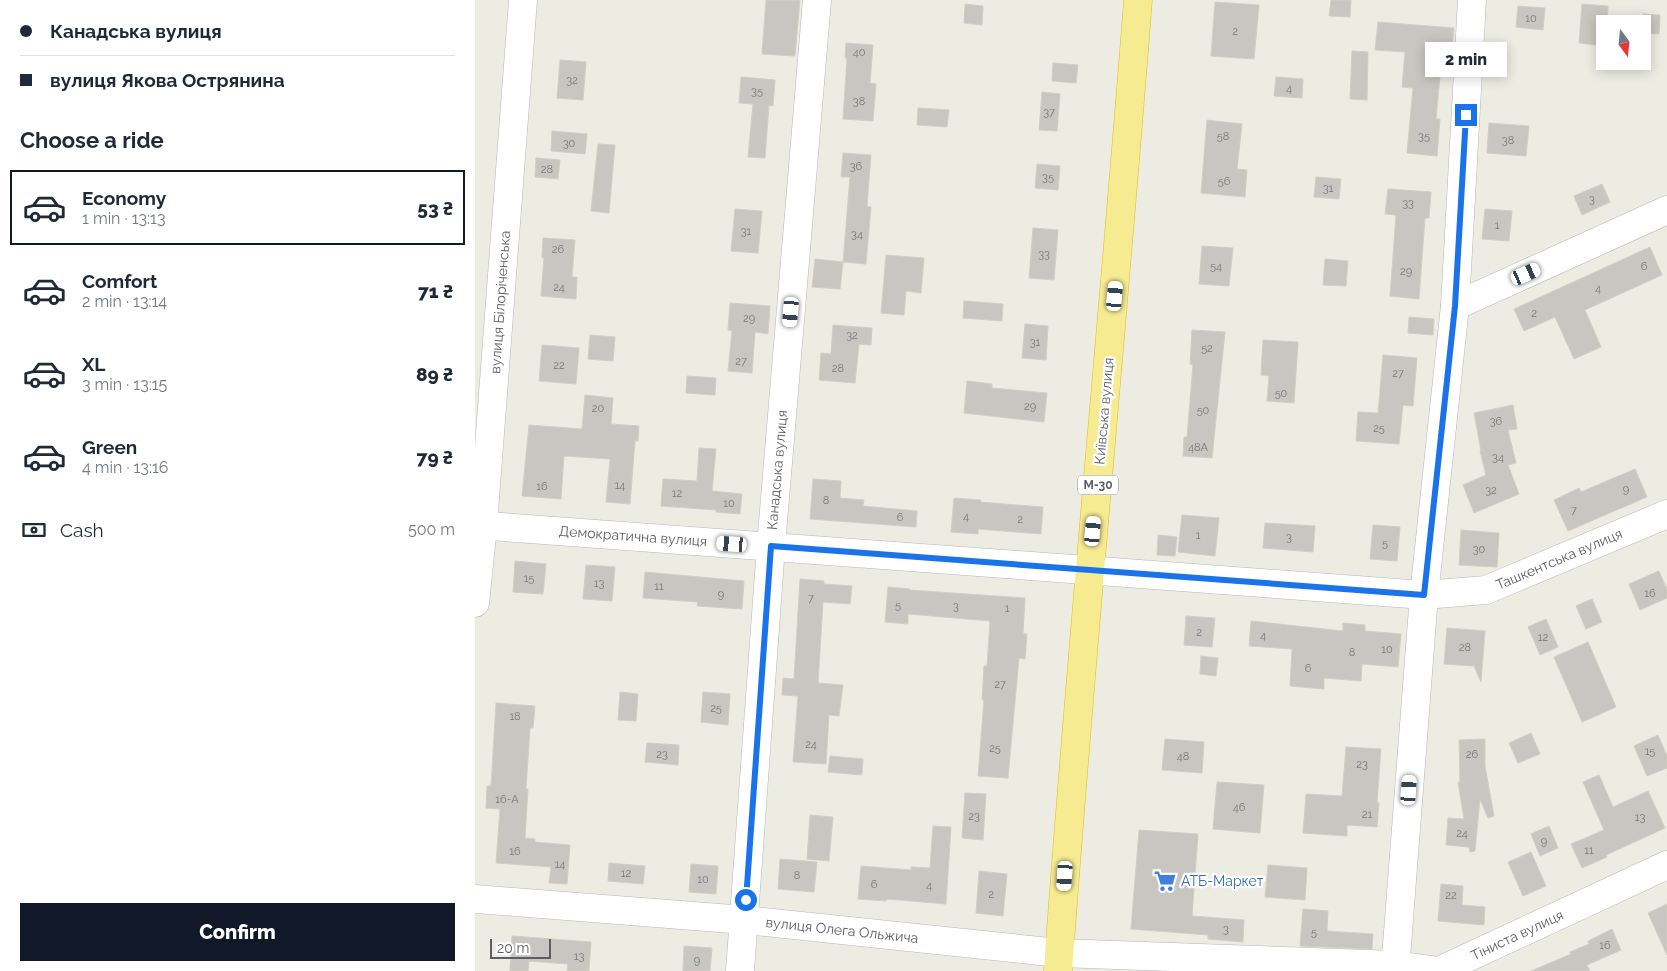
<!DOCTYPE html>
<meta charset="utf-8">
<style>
body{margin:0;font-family:Raleway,sans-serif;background:#f2f2f3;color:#1f2937;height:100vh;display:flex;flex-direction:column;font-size:19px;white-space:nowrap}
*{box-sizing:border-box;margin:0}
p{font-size:16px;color:#747a83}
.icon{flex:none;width:28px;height:28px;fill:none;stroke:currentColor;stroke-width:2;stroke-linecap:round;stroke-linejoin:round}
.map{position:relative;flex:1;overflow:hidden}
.sheet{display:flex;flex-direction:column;background:#fff;width:475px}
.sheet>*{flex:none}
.guide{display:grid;align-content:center;height:110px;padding:0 20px;background:#fff}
.needle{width:32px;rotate:165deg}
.fabs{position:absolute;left:1121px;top:15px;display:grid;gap:10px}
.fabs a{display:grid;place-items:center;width:55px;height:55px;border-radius:0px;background:#fff;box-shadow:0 2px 12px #0003;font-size:25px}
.scale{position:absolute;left:15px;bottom:12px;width:61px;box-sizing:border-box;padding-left:5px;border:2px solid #5b5e63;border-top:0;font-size:14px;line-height:18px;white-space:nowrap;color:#5b5e63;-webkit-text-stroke:4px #fff;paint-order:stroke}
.end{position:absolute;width:22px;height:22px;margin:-11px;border:6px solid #1a73e8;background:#fff;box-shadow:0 0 0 2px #fff}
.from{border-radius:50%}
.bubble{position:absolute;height:35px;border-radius:0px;background:#fff;box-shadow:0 2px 12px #0003;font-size:16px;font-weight:800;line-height:35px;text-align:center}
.car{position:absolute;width:15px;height:30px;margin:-15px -8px;border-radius:6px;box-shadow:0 0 4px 1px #0007;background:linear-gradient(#fff 24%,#345 0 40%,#fff 0 76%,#345 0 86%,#fff 0)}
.guide b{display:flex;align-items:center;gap:18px;height:48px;font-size:19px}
.guide b+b{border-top:1px solid #e0e1e3}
.guide i{width:12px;height:12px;background:#1f2937}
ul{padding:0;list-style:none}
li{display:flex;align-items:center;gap:15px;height:75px;margin:0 10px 8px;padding:0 10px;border:2px solid transparent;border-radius:0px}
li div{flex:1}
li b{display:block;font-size:19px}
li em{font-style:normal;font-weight:800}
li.active{border-color:#111827}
li>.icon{width:45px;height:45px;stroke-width:1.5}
h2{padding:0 20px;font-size:22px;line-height:60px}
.pay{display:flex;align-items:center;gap:12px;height:55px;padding:0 20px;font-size:19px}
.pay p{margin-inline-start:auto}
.cta{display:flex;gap:10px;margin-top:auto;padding:10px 20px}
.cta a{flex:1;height:58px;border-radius:0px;background:#111827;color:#fff;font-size:20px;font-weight:800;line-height:58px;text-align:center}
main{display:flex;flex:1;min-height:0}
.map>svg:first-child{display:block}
</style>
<main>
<section class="sheet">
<div class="guide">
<b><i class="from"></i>Канадська вулиця</b>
<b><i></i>вулиця Якова Острянина</b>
</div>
<h2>Choose a ride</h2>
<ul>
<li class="active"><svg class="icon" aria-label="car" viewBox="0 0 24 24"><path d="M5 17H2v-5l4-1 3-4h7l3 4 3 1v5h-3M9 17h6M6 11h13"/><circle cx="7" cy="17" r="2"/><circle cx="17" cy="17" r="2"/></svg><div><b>Economy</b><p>1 min · 13:13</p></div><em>53 ₴</em></li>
<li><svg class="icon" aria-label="car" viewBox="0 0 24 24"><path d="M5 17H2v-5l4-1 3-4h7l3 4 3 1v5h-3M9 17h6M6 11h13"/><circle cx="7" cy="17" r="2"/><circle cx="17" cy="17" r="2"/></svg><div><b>Comfort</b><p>2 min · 13:14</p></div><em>71 ₴</em></li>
<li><svg class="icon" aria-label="car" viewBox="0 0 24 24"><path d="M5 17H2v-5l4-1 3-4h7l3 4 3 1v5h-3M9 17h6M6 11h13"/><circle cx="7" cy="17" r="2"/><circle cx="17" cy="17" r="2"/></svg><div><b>XL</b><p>3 min · 13:15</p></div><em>89 ₴</em></li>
<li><svg class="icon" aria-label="car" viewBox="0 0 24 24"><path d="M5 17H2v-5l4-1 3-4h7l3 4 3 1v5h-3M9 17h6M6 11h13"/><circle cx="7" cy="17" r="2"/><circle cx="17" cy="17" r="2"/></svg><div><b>Green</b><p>4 min · 13:16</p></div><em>79 ₴</em></li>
</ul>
<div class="pay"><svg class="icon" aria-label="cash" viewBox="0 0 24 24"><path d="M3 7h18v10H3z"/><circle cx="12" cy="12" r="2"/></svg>Cash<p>500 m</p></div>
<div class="cta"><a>Confirm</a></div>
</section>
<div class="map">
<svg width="1192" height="971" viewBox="0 0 1192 971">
<rect width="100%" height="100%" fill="#edece3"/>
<g fill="#c8c6c0" stroke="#d1cfc2">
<path d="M291,0h34l-5,56 -33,-2z"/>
<path d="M856,0h20l-1,17 -21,-1z"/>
<path d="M740,2l44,3 -5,54 -43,-3z"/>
<path d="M490,4l18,2 -1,19 -18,-2z"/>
<path d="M1107,4l26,2 -1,18h-2v22l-26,-3z"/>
<path d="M1043,6l27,2 -2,22 -27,-3z"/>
<path d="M1168,14l17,1 -1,19 -16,-1z"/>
<path d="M903,22l76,6 -3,28 -9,-1 -6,64h4l-3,37 -30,-3 6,-65 -11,-1 3,-35 -30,-2z"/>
<path d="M371,43l27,2 -3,38 6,1 -3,37 -30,-2 4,-61h-2z"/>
<path d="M877,51l16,1 -1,48 -17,-1z"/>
<path d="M85,60l26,2 -3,38 -26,-2z"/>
<path d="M578,63l25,2 -2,18 -24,-2z"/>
<path d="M266,77l34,3 -2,26 -4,-1 -4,53 -17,-1 5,-53 -14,-1z"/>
<path d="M801,77l27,2 -1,19 -28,-2z"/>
<path d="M567,92l18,2 -3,37 -18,-1z"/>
<path d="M443,108l31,2 -2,17 -30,-2z"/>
<path d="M732,120l35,4 -5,45 10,1 -2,27 -44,-4z"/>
<path d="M1014,123l40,3 -3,30 -39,-3z"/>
<path d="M77,131l35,3 -2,20 -34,-3z"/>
<path d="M123,144l17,1 -6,68 -18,-2z"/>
<path d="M368,153l28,2 -4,51 4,1 -5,57 -23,-2 7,-85h-9z"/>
<path d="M61,158l24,2 -2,19 -23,-2z"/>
<path d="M562,164l23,2 -2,24 -23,-2z"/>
<path d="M841,177l25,2 -2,20 -25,-2z"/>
<path d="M1127,184l8,18 -28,13 -8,-19z"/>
<path d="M913,189l43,3 -2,26h-4l-6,81 -29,-3 6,-81 -11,-1z"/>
<path d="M260,209l27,2 -4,42 -27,-2z"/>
<path d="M1010,209l27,2 -3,30 -27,-2z"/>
<path d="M558,228l25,2 -4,50 -25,-2z"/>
<path d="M68,238l32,2 -3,37h5l-1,22 -35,-3 3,-38h-2z"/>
<path d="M727,246l31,2 -4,38 -30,-2z"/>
<path d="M1175,247l12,28 -77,35 16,37 -27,12 -19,-42 -31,14 -10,-22z"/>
<path d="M411,255l38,3 -3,35 -15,-2 -2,24 -23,-2z"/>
<path d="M340,259l28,3 -3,27 -28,-2z"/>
<path d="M850,259l23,2 -2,25 -23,-1z"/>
<path d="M489,301l39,3 -1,17 -39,-3z"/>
<path d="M255,303l40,3 -2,28 -13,-2 -3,41 -24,-2 4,-40 -4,-1z"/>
<path d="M934,317l25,2 -1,16 -25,-2z"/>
<path d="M550,324l23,2 -2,34 -24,-2z"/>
<path d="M358,325l39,3 -1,17 -12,-1 -4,39 -36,-3 2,-27 10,1z"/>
<path d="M717,330l33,2 -13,126 -29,-2 1,-19h3l6,-72 -3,-1z"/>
<path d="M115,335l25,2 -2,24 -25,-2z"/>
<path d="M788,340l35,2 -4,61 -27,-2 2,-25 -8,-1z"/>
<path d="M67,345l37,3 -3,36 -37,-3z"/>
<path d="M908,355l34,3 -4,48 -10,-1 -4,39 -43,-3 2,-29 20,1z"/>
<path d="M212,376l29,2 -1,17 -29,-2z"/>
<path d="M492,381l25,3v4l55,5 -3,29 -80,-9z"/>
<path d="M110,395l28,3 -2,26 28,2 -1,15h-3l-5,63 -24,-2 4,-43 -46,-3 -3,43 -39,-3 7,-71 53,4z"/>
<path d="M1038,405l4,24 -9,1 8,33 -8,2 11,29 -45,19 -11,-28 23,-10 -6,-24h1l-7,-38z"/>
<path d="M224,448l17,1 -4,42 30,3 -2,20 -24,-2v-2l-55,-4 2,-27 34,2z"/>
<path d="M1160,469l12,28 -79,34 -14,-31 25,-12 2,4z"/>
<path d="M338,479l28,2 -1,17 24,2 -1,6 54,5 -1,16 -106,-8z"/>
<path d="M479,498l27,2 -1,2 63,5 -2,27 -63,-5v5l-27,-2z"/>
<path d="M707,515l37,3 -4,38 -37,-4z"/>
<path d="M790,523l50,3 -2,26 -50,-4z"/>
<path d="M898,525l27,2 -3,34 -27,-2z"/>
<path d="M986,530l38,3 -2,34 -38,-2z"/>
<path d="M683,535l19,2 -2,19 -18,-1z"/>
<path d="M40,561l31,3 -3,30 -30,-2z"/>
<path d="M111,565l29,2 -3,34 -29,-2z"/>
<path d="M1184,571l8,18v9l-27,12 -11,-26z"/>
<path d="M170,572l99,9 -2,28 -45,-3 1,-4 -55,-4z"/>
<path d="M325,579l24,2v3l28,2 -2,18 -27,-2 -5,81 25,2 -4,31 -10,-1 -3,49 -33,-2 5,-66 -16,-1 1,-17 11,1z"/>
<path d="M413,587l22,2v1l115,8 -2,36h4l-2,25 -6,-1 -11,120 -30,-2 6,-76h-2l2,-34h3l3,-45 -82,-7v10l-23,-2z"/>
<path d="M1117,599l10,23 -16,7 -10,-23z"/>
<path d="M711,616l29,2 -3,29 -28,-2z"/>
<path d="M1071,619l12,28 -18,8 -12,-28z"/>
<path d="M776,621l92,10v-8l22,2v6l36,3 -3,33 -36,-3 -1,17 -37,-3v11l-34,-3 2,-37 -43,-3z"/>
<path d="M972,628l38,3 -4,51 -7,-16 -30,-2z"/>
<path d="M1113,642l28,65 -34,15 -28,-65z"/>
<path d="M726,656l17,2 -2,18 -16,-2z"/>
<path d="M145,692l18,2 -2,27 -18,-1z"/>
<path d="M228,692l27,2 -2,31 -27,-3z"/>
<path d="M21,703l39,3 -2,22h-3l-4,61h2l-3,49 10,1v3l35,3 -3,39 -18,-1 2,-16 -55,-4 4,-54 -14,-1 1,-22h4z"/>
<path d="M1056,733l9,21 -22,9 -9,-20z"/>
<path d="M1183,735l9,21v12l-20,8 -13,-30z"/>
<path d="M690,739l39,3 -2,31 -40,-3z"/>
<path d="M1010,739v27l9,50 -6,2 -8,-19 -5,52 -5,1 -1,-5 -23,-2 2,-27 16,1 -6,-37h2l-1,-42z"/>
<path d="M172,743l32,2 -1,20 -33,-3z"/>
<path d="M871,747l35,2 -4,53 2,1 -2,24 -30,-2v11l-44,-3 3,-39 36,2z"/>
<path d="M355,756l33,3 -1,16 -34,-3z"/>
<path d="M1124,775l14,32 35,-16 17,37 -59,27 1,2 -25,11 -11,-24 33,-14 -21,-48z"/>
<path d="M742,782l47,3 -4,48 -47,-4z"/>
<path d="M490,793l21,1 -3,46 -21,-2z"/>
<path d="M335,815l23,2 -4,44 -22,-2z"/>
<path d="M458,826l18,1 -5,77 -59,-5 -1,2 -28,-2 3,-33 50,4v-3l19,1z"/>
<path d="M1074,826l9,22 -18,8 -9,-22z"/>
<path d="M664,830l59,4 -6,82 52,4 -1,22 -35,-3v-4l-77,-6z"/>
<path d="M1056,852l15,34 -23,10 -15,-34z"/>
<path d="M305,859l37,3 -3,30 -36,-3z"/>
<path d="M134,863l36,3 -2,18 -35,-3z"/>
<path d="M216,864l27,2 -2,28 -27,-2z"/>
<path d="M793,865l39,3 -2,32 -40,-3z"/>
<path d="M504,871l28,3 -4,42 -27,-3z"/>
<path d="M966,884l22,2 -1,19 23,2 -1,18 -46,-4z"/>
<path d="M1192,904v51l-19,-42z"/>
<path d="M828,909l25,2 -1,20 46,3 -1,15 -72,-3z"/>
<path d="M1137,929l9,21 -34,15 3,6h-59l40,-17 -1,-2 19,-8 -1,-3z"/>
<path d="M37,936l79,6 -2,29h-22l1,-7 -39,-3 -1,10h-18z"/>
<path d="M209,946l28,2 -2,23h-27z"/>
</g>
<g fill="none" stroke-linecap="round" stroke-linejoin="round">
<g stroke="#b4b5b9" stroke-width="29">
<g id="minor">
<path d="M980,306l212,-96"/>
<path d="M0,525l949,70 62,-5 181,-76"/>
<path d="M0,603l8,-78 40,-525"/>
<path d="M0,899l270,21 314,33 336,12 44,6 228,-106"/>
<path d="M265,971l31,-425 46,-546"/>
<path d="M920,971l29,-376 31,-289 17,-306"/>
</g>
</g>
<g stroke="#e2be0e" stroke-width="29">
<path id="highway" d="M583,971c23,-324 55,-647 80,-971"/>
</g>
<use href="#minor" stroke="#fff" stroke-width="28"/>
<use href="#highway" stroke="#f6eb91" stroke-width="28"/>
</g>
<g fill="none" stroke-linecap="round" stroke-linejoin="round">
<path stroke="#1a73e8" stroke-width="6" d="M271,900l25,-354 653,49 31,-289 11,-191"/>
</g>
<defs>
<g id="supermarket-bare" transform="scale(1.725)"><path d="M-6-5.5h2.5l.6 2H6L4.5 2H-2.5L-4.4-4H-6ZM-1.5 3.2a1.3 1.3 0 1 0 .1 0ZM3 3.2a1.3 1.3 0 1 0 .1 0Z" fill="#3f7fe0" stroke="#fff" stroke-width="2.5" paint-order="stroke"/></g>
</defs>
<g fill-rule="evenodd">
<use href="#supermarket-bare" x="690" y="881"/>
</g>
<g text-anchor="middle" stroke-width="4.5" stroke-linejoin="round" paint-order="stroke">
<g font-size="11" fill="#76787a">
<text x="1056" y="22">10</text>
<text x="760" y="35">2</text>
<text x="384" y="56">40</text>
<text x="97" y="84">32</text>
<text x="814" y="92">4</text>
<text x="282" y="95">35</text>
<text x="384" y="105">38</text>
<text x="574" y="116">37</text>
<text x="748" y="140">58</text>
<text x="949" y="140">35</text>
<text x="1033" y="144">38</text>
<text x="94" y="147">30</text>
<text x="381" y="170">36</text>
<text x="72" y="173">28</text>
<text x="573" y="181">35</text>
<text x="749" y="185">56</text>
<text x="853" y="192">31</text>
<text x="1117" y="203">3</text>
<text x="933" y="207">33</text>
<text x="1022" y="229">1</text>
<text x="271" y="235">31</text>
<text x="382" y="238">34</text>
<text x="83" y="253">26</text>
<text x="569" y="258">33</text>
<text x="741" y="270">54</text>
<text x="1169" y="270">6</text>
<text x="931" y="275">29</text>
<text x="84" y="291">24</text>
<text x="1123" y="292">4</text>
<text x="1059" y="317">2</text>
<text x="274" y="322">29</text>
<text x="377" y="339">32</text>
<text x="560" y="346">31</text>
<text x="732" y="352">52</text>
<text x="266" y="365">27</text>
<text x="84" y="369">22</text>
<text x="363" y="372">28</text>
<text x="923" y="377">27</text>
<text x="806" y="397">50</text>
<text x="555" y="410">29</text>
<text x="123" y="412">20</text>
<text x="728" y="414">50</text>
<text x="1021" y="425">36</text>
<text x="904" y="432">25</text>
<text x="723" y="451">48А</text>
<text x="1023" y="461">34</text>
<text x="145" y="489">14</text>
<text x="67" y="490">16</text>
<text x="1151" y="493">9</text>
<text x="1016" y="494">32</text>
<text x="202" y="497">12</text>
<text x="351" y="504">8</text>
<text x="254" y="507">10</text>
<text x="1099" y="514">7</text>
<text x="491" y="520">4</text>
<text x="425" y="521">6</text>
<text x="545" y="523">2</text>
<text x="723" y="539">1</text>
<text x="814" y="541">3</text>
<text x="910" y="547">5</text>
<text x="1004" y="553">30</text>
<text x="54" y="582">15</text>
<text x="124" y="587">13</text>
<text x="184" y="590">11</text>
<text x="1175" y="597">16</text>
<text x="246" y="598">9</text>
<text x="336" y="602">7</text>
<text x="423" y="609">5</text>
<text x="481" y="610">3</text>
<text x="532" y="612">1</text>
<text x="724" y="636">2</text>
<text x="788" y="639">4</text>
<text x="1068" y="641">12</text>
<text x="990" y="651">28</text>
<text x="912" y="653">10</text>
<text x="877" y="656">8</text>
<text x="833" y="672">6</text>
<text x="525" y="688">27</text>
<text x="241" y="712">25</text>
<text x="40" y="720">18</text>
<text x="336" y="748">24</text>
<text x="520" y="752">25</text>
<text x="1175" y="755">15</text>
<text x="187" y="758">23</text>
<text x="997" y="758">26</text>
<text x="708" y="760">48</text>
<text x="887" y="768">23</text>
<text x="32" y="803">16-А</text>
<text x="764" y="811">46</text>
<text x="892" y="818">21</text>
<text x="499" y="820">23</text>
<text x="1165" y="821">13</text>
<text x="987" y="837">24</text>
<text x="1069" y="845">9</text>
<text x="1114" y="854">11</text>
<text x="40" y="855">16</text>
<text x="85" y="868">14</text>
<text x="151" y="877">12</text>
<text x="322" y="879">8</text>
<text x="228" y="883">10</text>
<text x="399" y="888">6</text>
<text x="454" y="889">4</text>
<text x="516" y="898">2</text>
<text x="976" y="899">22</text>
<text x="751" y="933">3</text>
<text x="839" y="936">5</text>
<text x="1130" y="949">16</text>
<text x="104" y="960">13</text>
<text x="222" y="964">9</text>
</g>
<rect fill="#fff" stroke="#8c8e92" stroke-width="1" x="603" y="475.5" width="40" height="19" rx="4"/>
<g font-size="12" font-weight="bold" fill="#5b5e63">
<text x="623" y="489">М-30</text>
</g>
<g font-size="14" fill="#5b5e63" stroke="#fff">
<text transform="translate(25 302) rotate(-86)" y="5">вулиця Білоріченська</text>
<text transform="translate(629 411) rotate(-85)" y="5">Київська вулиця</text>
<text transform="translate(302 470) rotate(-85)" y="5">Канадська вулиця</text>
<text transform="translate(158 536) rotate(4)" y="5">Демократична вулиця</text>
<text transform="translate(1084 559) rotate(-23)" y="5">Ташкентська вулиця</text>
<text transform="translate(367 930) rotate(6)" y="5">вулиця Олега Ольжича</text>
<text transform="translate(1042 935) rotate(-25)" y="5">Тіниста вулиця</text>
</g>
<g font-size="14" fill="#366cbe" stroke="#fff" text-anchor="start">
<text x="706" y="886">АТБ-Маркет</text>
</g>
</g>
</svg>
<div class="fabs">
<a><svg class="needle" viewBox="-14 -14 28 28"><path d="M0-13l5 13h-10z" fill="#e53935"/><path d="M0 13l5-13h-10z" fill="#747a83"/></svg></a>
</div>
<div class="scale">20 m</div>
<i class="end from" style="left:271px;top:900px"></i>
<i class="end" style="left:991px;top:115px"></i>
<div class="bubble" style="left:950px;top:42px;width:82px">2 min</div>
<i class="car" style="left:1051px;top:274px;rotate:66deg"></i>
<i class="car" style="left:640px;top:296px;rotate:5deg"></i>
<i class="car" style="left:316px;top:312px;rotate:185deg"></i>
<i class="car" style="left:618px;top:531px;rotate:5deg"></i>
<i class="car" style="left:257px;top:544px;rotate:274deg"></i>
<i class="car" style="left:934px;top:790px;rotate:4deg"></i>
<i class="car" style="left:590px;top:876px;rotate:184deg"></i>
</div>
</main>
